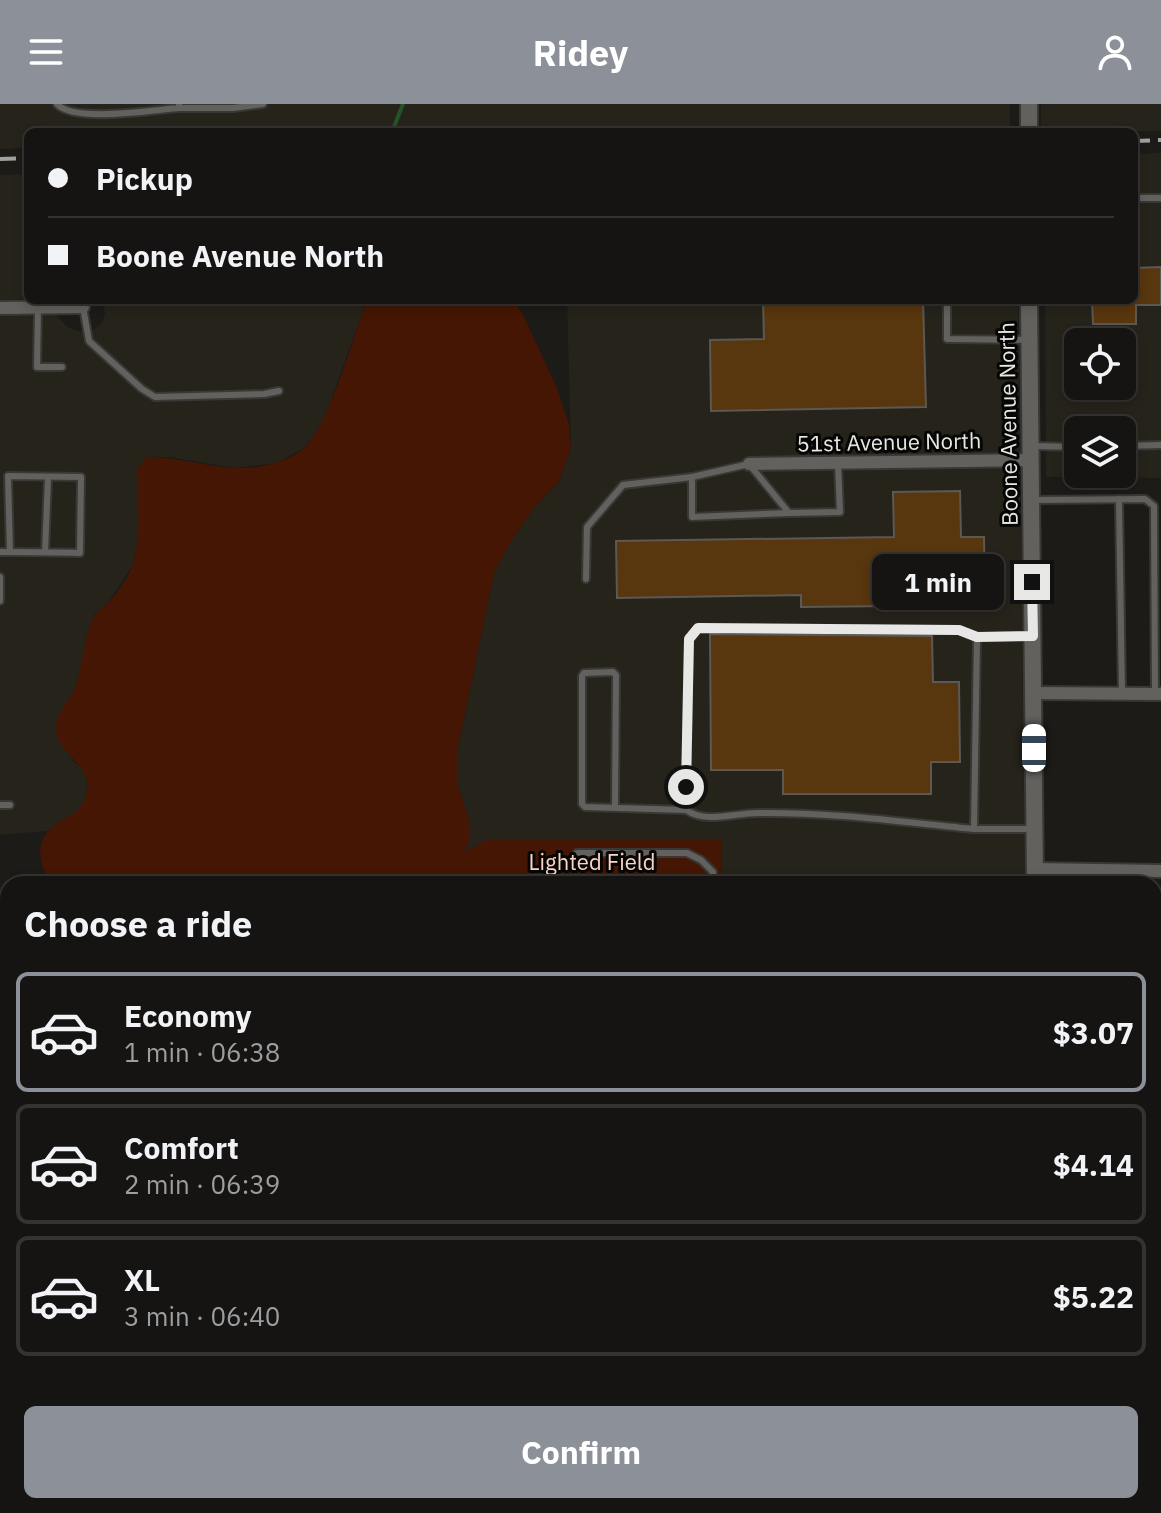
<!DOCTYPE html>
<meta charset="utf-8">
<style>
body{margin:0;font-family:"IBM Plex Sans",sans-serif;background:#222120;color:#f1f3f6;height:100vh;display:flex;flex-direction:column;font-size:30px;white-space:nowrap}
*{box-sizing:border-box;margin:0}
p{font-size:26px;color:#9d9e9f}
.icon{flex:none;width:44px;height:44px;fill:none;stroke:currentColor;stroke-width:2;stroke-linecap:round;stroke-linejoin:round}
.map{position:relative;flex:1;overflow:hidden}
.drawer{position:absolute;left:0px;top:772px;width:1162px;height:638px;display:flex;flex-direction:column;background:#151412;border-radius:24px 24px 0 0;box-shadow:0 4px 12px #0003,0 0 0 2px #343332}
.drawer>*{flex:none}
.hud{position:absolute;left:24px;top:24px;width:1114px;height:176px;border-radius:12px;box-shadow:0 4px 12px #0003,0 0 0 2px #343332;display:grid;align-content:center;height:176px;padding:0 24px;background:#151412}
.buttons{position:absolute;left:1064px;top:224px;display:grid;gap:16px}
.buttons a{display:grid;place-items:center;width:72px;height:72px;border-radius:12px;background:#151412;box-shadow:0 4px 12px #0003,0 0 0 2px #343332;font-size:40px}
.end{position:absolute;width:36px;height:36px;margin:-18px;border:10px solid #e7e7e5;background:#111;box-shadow:0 0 0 4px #111}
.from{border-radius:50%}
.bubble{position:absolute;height:56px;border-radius:12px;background:#151412;box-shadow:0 4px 12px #0003,0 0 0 2px #343332;font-size:26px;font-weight:700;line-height:56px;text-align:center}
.car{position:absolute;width:24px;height:48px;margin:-24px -12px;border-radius:10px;box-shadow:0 0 6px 2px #0007;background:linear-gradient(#fff 24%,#345 0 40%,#fff 0 76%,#345 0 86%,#fff 0)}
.hud b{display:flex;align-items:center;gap:28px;height:76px;font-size:30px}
.hud b+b{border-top:2px solid #343332}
.hud i{width:20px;height:20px;background:#f1f3f6}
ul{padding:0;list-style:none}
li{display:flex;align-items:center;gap:24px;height:120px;margin:0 16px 12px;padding:0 8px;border:4px solid #343332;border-radius:12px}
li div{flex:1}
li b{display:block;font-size:30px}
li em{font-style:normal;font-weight:700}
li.selected{border-color:#8c9099}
li>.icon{width:72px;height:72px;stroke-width:1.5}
h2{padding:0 24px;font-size:36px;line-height:96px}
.primary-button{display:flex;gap:16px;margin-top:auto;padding:16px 24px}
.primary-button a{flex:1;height:92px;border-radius:12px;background:#8c9099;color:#fff;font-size:32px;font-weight:700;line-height:92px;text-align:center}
header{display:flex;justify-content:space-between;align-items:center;height:104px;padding:0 24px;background:#8c9099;color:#fff;font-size:36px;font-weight:700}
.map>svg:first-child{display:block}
</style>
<header><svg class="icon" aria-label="menu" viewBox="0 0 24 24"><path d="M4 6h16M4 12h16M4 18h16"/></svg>Ridey<svg class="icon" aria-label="person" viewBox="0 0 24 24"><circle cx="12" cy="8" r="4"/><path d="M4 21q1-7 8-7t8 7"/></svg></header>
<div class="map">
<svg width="1161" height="1409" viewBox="0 0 1161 1409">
<rect width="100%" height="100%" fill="#1c1b18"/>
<g fill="#26231b" fill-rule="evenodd">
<path d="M0,0h1010v24l-213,4h-769v16l-28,1z"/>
<path d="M1041,0h120v27l-120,1z"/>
<path d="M1161,49v325l-115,-1 -1,-177h89v-146zM1078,238h44v44h-44zM1078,326h44v44h-44z"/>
<path d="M28,70v125l-28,1v-125z"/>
<path d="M103,196h264l-45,125 -18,23 -27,15 -42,5 -65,-11h-22l-10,11 2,60 -6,35 -26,40 -13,11 -19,71 -8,18 -10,13 14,44 13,11 3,15 -4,17 -11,13 -26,15 -47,4v-521h50l7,2 10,11 11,4 15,-1 9,-7 3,-9z"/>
<path d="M567,196h451l7,584h-303l-1,-45 -259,14 8,-13v-17l-12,-37v-39l36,-174 16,-30 23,-34 26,-28 12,-33z"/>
<rect x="0" y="897" width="8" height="196"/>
</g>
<g fill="#451604">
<path d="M367,196h146l10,15 34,73 12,37 2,23 -12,33 -26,28 -23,34 -16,30 -36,174v39l12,37v17l-7,12 26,-13h232l1,45h-670c-12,-16 -18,-39 -2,-55 16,-15 31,-12 37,-38 6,-30 -42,-40 -29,-74 4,-11 14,-20 18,-32 6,-18 9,-57 20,-71 3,-5 10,-8 13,-12 10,-11 22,-28 25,-42 8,-31 2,-61 4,-92l9,-11c30,0 58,9 87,11 22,1 53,-5 70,-20 25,-22 50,-114 63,-148z"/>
<path d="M8,1164v184l-8,16v-199z"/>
</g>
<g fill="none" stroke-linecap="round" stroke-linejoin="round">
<path stroke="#235327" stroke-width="4" d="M392,28l11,-28"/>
</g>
<g fill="#58360e" stroke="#5b5856" stroke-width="2">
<path d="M1161,163v38h-25v19h-43l-1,-24h42v-32z"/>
<path d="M763,196h160l3,107 -215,4 -1,-71 54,-1z"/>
<path d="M960,387l1,46h23l1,68 -184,2v-12l-184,3 -1,-57 278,-4 -1,-45z"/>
<path d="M710,530l222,2 1,46h26l1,80h-29v32h-148v-24h-72z"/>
</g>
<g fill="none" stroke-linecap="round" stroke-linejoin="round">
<g stroke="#383836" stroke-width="10">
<g id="service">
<path d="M57,0c17,19 96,6 122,4v-4"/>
<path d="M179,4h54l30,-4"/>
<path d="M1134,94h27"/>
<path d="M88,196l-5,7 6,34 53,48 13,8 109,-3 15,-3"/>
<path d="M947,196v39l82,1"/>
<path d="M38,203l-1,60h25"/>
<path d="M1034,342l44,1"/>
<path d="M1122,342l39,-1"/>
<path d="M749,360l40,49 -97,4v-40z"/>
<path d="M1119,395l3,195"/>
<path d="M1034,396l111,-1 9,7 1,188"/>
<path d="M789,409l51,-1 -2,-49"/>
<path d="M0,448c27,0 53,0 80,1l1,-76 -73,-1 2,76"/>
<path d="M45,448l3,-74"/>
<path d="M0,473v24"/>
<path d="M586,475l1,-52 36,-42 69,-8"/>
<path d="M0,701h10"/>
<path d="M615,703l1,-132 -3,-3 -29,1 -2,3v128l3,3 101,3"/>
<path d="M974,725c-72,-7 -144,-17 -216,-16 -25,0 -51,11 -72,-3l3,-171 9,-11 261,2 18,7"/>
<path d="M1032,725h-58l3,-192 55,-1"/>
<path d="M577,749h110l14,7 12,12v12"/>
</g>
</g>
<g stroke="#383836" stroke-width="16">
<g id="minor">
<path d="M0,204l83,-1"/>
<path d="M749,360l281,-4"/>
<path d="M1033,589l128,1"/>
<path d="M1035,765l126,2"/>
<path d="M1154,942h7"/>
<path d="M1154,1375h7"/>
<path d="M444,1402l1,7"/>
<path d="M702,1402l6,7"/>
<path d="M44,1409l5,-7"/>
<path d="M244,1409l1,-7"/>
</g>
</g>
<g stroke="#383836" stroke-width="20">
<g id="tertiary">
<path d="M1029,0v28"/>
<path d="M1029,196l6,584"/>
<path d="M0,1107h8"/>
<path d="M1154,1125h7"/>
<path d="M1047,1402l1,7"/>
</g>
</g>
<path stroke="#82827f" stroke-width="2" stroke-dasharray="6 6" stroke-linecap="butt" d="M19,1409l8,-7"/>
<use href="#service" stroke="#62615e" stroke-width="6"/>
<use href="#minor" stroke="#62615e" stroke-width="12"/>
<use href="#tertiary" stroke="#62615e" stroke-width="16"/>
<g stroke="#a1a19f" stroke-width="4" stroke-dasharray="16 8" stroke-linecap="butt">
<path d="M1134,37l27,-1"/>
<path d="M0,55l28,-1"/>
</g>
</g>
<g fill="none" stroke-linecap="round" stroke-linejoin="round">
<path stroke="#e7e7e5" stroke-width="10" d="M686,683l3,-148 9,-11 261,2 18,7 56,-1 -1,-54"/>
</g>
<g text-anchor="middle" stroke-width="6" stroke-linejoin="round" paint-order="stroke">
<g font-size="22" fill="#e7e7e5" stroke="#060605">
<text transform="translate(1008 320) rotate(-91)" y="8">Boone Avenue North</text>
<text transform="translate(889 338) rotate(-1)" y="8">51st Avenue North</text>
</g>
<g font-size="22" fill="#fcd4c7" stroke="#060605">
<text x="592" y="766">Lighted Field</text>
</g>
</g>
</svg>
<div class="buttons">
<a><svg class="icon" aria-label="locate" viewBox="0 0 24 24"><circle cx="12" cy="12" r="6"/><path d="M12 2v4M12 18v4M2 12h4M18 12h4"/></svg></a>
<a><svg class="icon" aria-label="layers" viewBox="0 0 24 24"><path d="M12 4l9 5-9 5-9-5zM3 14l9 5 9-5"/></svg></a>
</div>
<i class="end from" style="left:686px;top:683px"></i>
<i class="end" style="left:1032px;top:478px"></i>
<div class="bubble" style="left:872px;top:450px;width:132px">1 min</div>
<i class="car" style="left:1034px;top:644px;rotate:0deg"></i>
<div class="hud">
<b><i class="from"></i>Pickup</b>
<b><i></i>Boone Avenue North</b>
</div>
<section class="drawer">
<h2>Choose a ride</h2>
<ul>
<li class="selected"><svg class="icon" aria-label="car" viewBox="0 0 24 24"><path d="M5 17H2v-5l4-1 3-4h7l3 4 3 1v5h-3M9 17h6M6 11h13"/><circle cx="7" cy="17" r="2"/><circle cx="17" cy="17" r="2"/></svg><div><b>Economy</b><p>1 min · 06:38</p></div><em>$3.07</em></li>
<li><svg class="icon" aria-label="car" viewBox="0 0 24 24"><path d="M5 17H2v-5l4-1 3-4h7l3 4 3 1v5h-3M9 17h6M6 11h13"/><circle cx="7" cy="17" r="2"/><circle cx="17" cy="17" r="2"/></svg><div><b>Comfort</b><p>2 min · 06:39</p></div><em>$4.14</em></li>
<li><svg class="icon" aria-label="car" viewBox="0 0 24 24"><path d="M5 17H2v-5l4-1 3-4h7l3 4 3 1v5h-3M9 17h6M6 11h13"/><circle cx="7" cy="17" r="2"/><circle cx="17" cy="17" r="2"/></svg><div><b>XL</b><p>3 min · 06:40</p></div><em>$5.22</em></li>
</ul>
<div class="primary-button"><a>Confirm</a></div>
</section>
</div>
